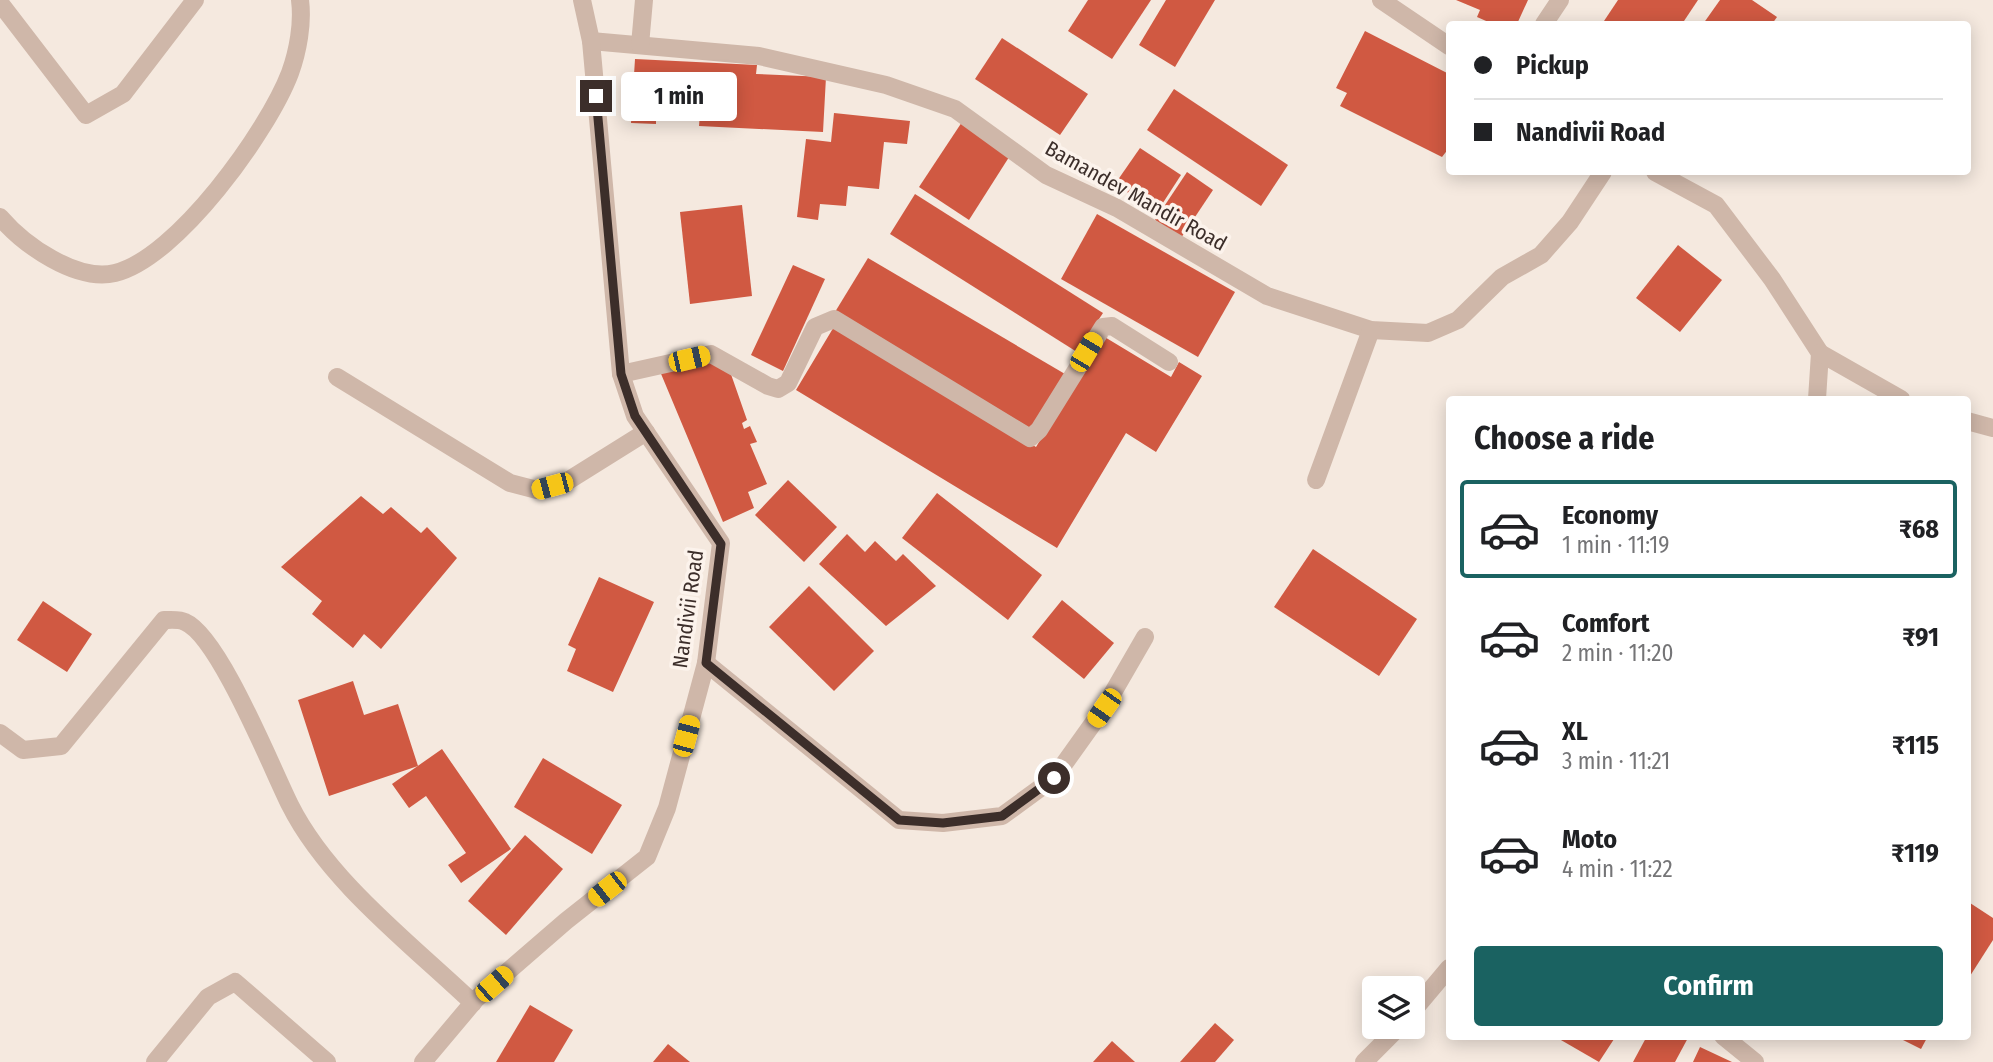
<!DOCTYPE html>
<meta charset="utf-8">
<style>
body{margin:0;font-family:"Fira Sans Condensed",sans-serif;background:#f6f6f6;color:#202124;height:100vh;display:flex;flex-direction:column;font-size:26px;white-space:nowrap}
*{box-sizing:border-box;margin:0}
p{font-size:23px;color:#757577}
.icon{flex:none;width:38px;height:38px;fill:none;stroke:currentColor;stroke-width:2;stroke-linecap:round;stroke-linejoin:round}
.map{position:relative;flex:1;overflow:hidden}
.panel{position:absolute;left:1446px;top:396px;width:525px;height:644px;display:flex;flex-direction:column;background:#fff;border-radius:7px;box-shadow:0 4px 18px #0003}
.panel>*{flex:none}
.guide{position:absolute;left:1446px;top:21px;width:525px;height:154px;border-radius:7px;box-shadow:0 4px 18px #0003;display:grid;align-content:center;height:154px;padding:0 28px;background:#fff}
.buttons{position:absolute;left:1362px;top:976px;display:grid;gap:14px}
.buttons a{display:grid;place-items:center;width:63px;height:63px;border-radius:7px;background:#fff;box-shadow:0 4px 18px #0003;font-size:35px}
.end{position:absolute;width:32px;height:32px;margin:-16px;border:9px solid #3c2e2a;background:#fff;box-shadow:0 0 0 4px #fff}
.from{border-radius:50%}
.bubble{position:absolute;height:49px;border-radius:7px;background:#fff;box-shadow:0 4px 18px #0003;font-size:23px;font-weight:700;line-height:49px;text-align:center}
.car{position:absolute;width:21px;height:42px;margin:-21px -10px;border-radius:9px;box-shadow:0 0 5px 2px #0007;background:linear-gradient(#f5c518 24%,#345 0 40%,#f5c518 0 76%,#345 0 86%,#f5c518 0)}
.guide b{display:flex;align-items:center;gap:24px;height:66px;font-size:26px}
.guide b+b{border-top:2px solid #e0e0e0}
.guide i{width:18px;height:18px;background:#202124}
ul{padding:0;list-style:none}
li{display:flex;align-items:center;gap:21px;height:98px;margin:0 14px 10px;padding:0 14px;border:4px solid transparent;border-radius:7px}
li div{flex:1}
li b{display:block;font-size:26px}
li em{font-style:normal;font-weight:700}
li.on{border-color:#1a6261}
li>.icon{width:63px;height:63px;stroke-width:1.5}
h2{padding:0 28px;font-size:32px;line-height:84px}
.button{display:flex;gap:14px;margin-top:auto;padding:14px 28px}
.button a{flex:1;height:80px;border-radius:7px;background:#1a6261;color:#fff;font-size:28px;font-weight:700;line-height:80px;text-align:center}
.map>svg:first-child{display:block}
</style>
<div class="map">
<svg width="1993" height="1062" viewBox="0 0 1993 1062">
<rect width="100%" height="100%" fill="#f5e9df"/>
<g fill="#d05942">
<path d="M1088,0h63l-39,59 -44,-28z"/>
<path d="M1166,0h49l-40,67 -36,-22z"/>
<path d="M1456,0h72l-11,24h-24l-16,-7 3,-7z"/>
<path d="M1618,0h80l-16,24h-80z"/>
<path d="M1720,0h32l25,17 -5,7h-69z"/>
<path d="M1365,31l84,43v74l-7,9 -102,-51 7,-13 -11,-5z"/>
<path d="M1002,38l86,56 -28,41 -85,-56z"/>
<path d="M635,59l122,6 -1,9 70,3 -3,55 -124,-6 1,-13 -44,-3v14l-25,-1z"/>
<path d="M1174,89l114,76 -27,41 -114,-76z"/>
<path d="M834,113l76,8 -3,23 -23,-2 -5,47 -31,-3 -2,20 -26,-2 -2,16 -21,-3 9,-78 25,3z"/>
<path d="M962,122l49,32 -42,66 -50,-33z"/>
<path d="M1140,148l41,27 -24,37 -42,-28z"/>
<path d="M1187,172l26,18 -32,48 -26,-18z"/>
<path d="M915,194l188,119 -26,39 -187,-118z"/>
<path d="M742,205l10,91 -62,8 -10,-92z"/>
<path d="M1097,214l138,78 -37,65 -137,-78z"/>
<path d="M1678,245l44,35 -42,52 -44,-34z"/>
<path d="M868,258l197,116 -32,56 -198,-118z"/>
<path d="M793,265l32,14 -42,92 -32,-16z"/>
<path d="M835,325l201,122 67,-111 68,41 8,-15 23,14 -46,76 -30,-19 -69,115 -261,-158z"/>
<path d="M726,360l21,60 -5,3 2,6 6,-3 7,16 -7,2 17,40 -19,8 6,16 -31,14 -64,-153z"/>
<path d="M788,480l49,47 -33,35 -49,-47z"/>
<path d="M937,493l105,82 -34,45 -106,-82z"/>
<path d="M361,496l22,18 8,-7 30,26 6,-6 30,31 -76,91 -17,-15 -11,14 -41,-34 10,-13 -41,-34z"/>
<path d="M847,534l18,18 10,-11 21,20 7,-7 33,32 -50,40 -67,-62z"/>
<path d="M1313,549l104,70 -38,57 -105,-69z"/>
<path d="M599,577l55,25 -41,90 -46,-21 9,-22 -8,-4z"/>
<path d="M809,586l65,65 -40,40 -65,-64z"/>
<path d="M1062,600l52,43 -30,36 -52,-42z"/>
<path d="M43,601l49,33 -25,38 -50,-32z"/>
<path d="M353,681l11,34 34,-11 20,62 -89,30 -31,-96z"/>
<path d="M442,749l69,100 -50,34 -13,-18 18,-12 -40,-57 -17,12 -17,-24z"/>
<path d="M543,758l79,47 -30,49 -78,-47z"/>
<path d="M525,835l38,34 -57,66 -38,-34z"/>
<path d="M1967,901l26,17v22l-23,36 -3,-1z"/>
<path d="M530,1005l43,25 -19,32h-58z"/>
<path d="M1215,1023l19,17 -19,22h-35z"/>
<path d="M1554,1036h62l-17,26z"/>
<path d="M1647,1036h42l-14,26h-42z"/>
<path d="M1895,1036h33l-7,13z"/>
<path d="M1112,1041l23,21h-42z"/>
<path d="M668,1044l22,18h-37z"/>
<path d="M1700,1047l32,15h-39z"/>
</g>
<g fill="none" stroke-linecap="round" stroke-linejoin="round">
<g stroke="#cfb7a9" stroke-width="18">
<path d="M1381,0l68,46"/>
<path d="M0,3l86,112 37,-21 72,-94"/>
<path d="M1544,24l16,-24"/>
<path d="M591,41l168,15 127,29 69,24 91,66 71,33 150,88 104,34 57,3 30,-13 44,-43 39,-22 29,-33 33,-50"/>
<path d="M640,45l4,-45"/>
<path d="M1655,172l61,33 56,74 48,74 -3,46"/>
<path d="M0,217c24,28 76,65 115,56 62,-15 153,-142 175,-200 8,-22 13,-50 10,-73"/>
<path d="M1820,353l81,46"/>
<path d="M621,374l90,-20 57,32 10,3 10,-6 27,-56 19,-8 196,119 9,-8 64,-103 9,-1 57,36"/>
<path d="M337,377l173,106 27,7 29,-8 80,-50"/>
<path d="M1967,421l26,7"/>
<path d="M1316,480l55,-150"/>
<path d="M706,663l193,157 44,3 59,-7 52,-38 50,-70 41,-71"/>
<path d="M0,733l23,17 38,-4 103,-126c6,0 16,-1 21,2 34,14 87,147 105,183 38,76 121,139 183,198"/>
<path d="M1412,1012l37,-44"/>
<path d="M1723,1036l32,26"/>
<path d="M155,1062l53,-65 27,-15 92,80"/>
<path d="M1364,1062l35,-35"/>
</g>
<path stroke="#cfb7a9" stroke-width="18" d="M423,1062l53,-63 90,-78 81,-64 20,-49 39,-145 15,-120 -86,-127 -14,-42 -30,-333 -9,-41"/>
</g>
<g fill="none" stroke-linecap="round" stroke-linejoin="round">
<path stroke="#3c2e2a" stroke-width="9" d="M596,96l25,278 14,42 86,128 -15,119 193,157 44,3 59,-7 52,-38"/>
</g>
<g text-anchor="middle" stroke-width="7" stroke-linejoin="round" paint-order="stroke">
<g font-size="21" fill="#3c2e2a" stroke="#fcf3ec">
<text transform="translate(1136 196) rotate(29)" y="7">Bamandev Mandir Road</text>
<text transform="translate(688 609) rotate(-82)" y="7">Nandivii Road</text>
</g>
</g>
</svg>
<div class="buttons">
<a><svg class="icon" aria-label="layers" viewBox="0 0 24 24"><path d="M12 4l9 5-9 5-9-5zM3 14l9 5 9-5"/></svg></a>
</div>
<i class="end from" style="left:1054px;top:778px"></i>
<i class="end" style="left:596px;top:96px"></i>
<div class="bubble" style="left:621px;top:72px;width:116px">1 min</div>
<i class="car" style="left:1086px;top:352px;rotate:31deg"></i>
<i class="car" style="left:689px;top:359px;rotate:77deg"></i>
<i class="car" style="left:552px;top:486px;rotate:255deg"></i>
<i class="car" style="left:1104px;top:708px;rotate:215deg"></i>
<i class="car" style="left:686px;top:736px;rotate:15deg"></i>
<i class="car" style="left:607px;top:889px;rotate:232deg"></i>
<i class="car" style="left:494px;top:984px;rotate:49deg"></i>
<div class="guide">
<b><i class="from"></i>Pickup</b>
<b><i></i>Nandivii Road</b>
</div>
<section class="panel">
<h2>Choose a ride</h2>
<ul>
<li class="on"><svg class="icon" aria-label="car" viewBox="0 0 24 24"><path d="M5 17H2v-5l4-1 3-4h7l3 4 3 1v5h-3M9 17h6M6 11h13"/><circle cx="7" cy="17" r="2"/><circle cx="17" cy="17" r="2"/></svg><div><b>Economy</b><p>1 min · 11:19</p></div><em>₹68</em></li>
<li><svg class="icon" aria-label="car" viewBox="0 0 24 24"><path d="M5 17H2v-5l4-1 3-4h7l3 4 3 1v5h-3M9 17h6M6 11h13"/><circle cx="7" cy="17" r="2"/><circle cx="17" cy="17" r="2"/></svg><div><b>Comfort</b><p>2 min · 11:20</p></div><em>₹91</em></li>
<li><svg class="icon" aria-label="car" viewBox="0 0 24 24"><path d="M5 17H2v-5l4-1 3-4h7l3 4 3 1v5h-3M9 17h6M6 11h13"/><circle cx="7" cy="17" r="2"/><circle cx="17" cy="17" r="2"/></svg><div><b>XL</b><p>3 min · 11:21</p></div><em>₹115</em></li>
<li><svg class="icon" aria-label="car" viewBox="0 0 24 24"><path d="M5 17H2v-5l4-1 3-4h7l3 4 3 1v5h-3M9 17h6M6 11h13"/><circle cx="7" cy="17" r="2"/><circle cx="17" cy="17" r="2"/></svg><div><b>Moto</b><p>4 min · 11:22</p></div><em>₹119</em></li>
</ul>
<div class="button"><a>Confirm</a></div>
</section>
</div>
